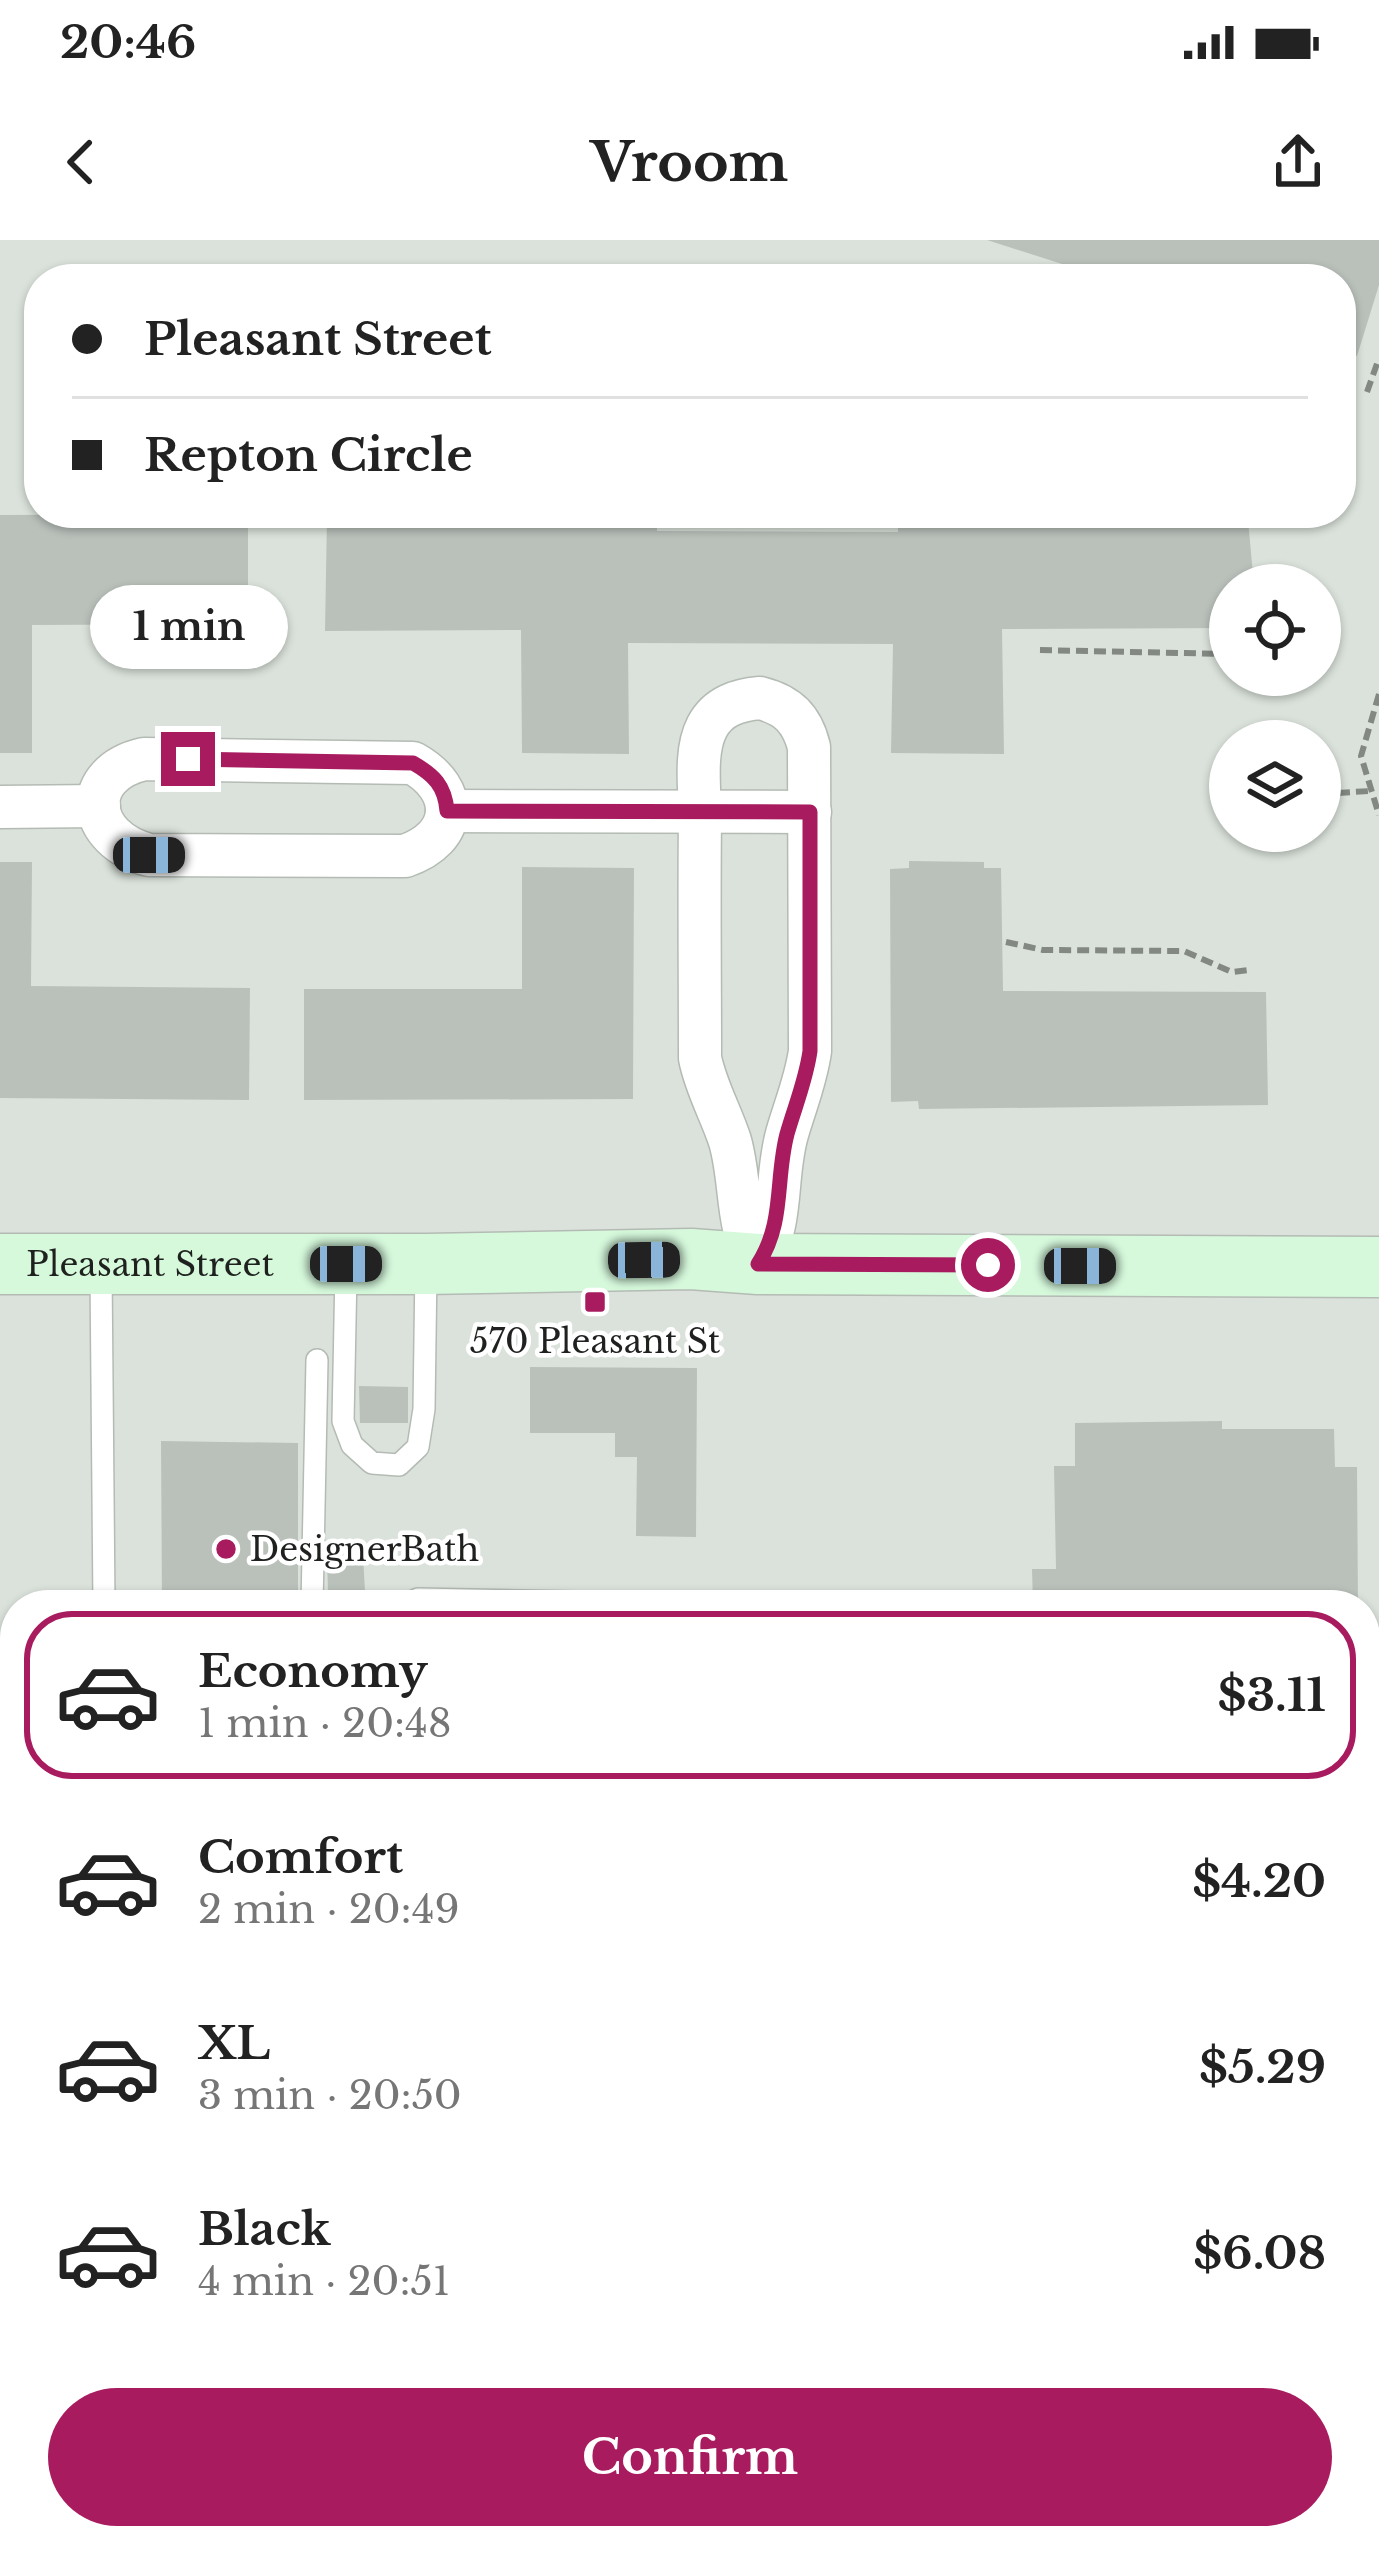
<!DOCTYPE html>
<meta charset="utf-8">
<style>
body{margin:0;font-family:"Libre Baskerville",serif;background:#f2f2f2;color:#222;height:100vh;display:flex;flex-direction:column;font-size:45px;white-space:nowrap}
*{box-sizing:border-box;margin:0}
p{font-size:39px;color:#767676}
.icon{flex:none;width:66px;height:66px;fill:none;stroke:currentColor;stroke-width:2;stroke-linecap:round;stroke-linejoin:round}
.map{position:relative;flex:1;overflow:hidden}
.details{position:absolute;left:0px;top:1350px;width:1380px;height:960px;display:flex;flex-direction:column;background:#fff;border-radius:48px 48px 0 0;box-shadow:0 3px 9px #0004}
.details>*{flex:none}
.top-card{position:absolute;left:24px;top:24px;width:1332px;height:264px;border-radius:48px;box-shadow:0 3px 9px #0004;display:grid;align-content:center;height:264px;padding:0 48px;background:#fff}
.tools{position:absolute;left:1209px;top:324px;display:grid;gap:24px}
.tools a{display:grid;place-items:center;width:132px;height:132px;border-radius:50%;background:#fff;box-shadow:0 3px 9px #0004;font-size:60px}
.end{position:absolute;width:54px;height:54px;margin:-27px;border:15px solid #a81c5f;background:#fff;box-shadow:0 0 0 6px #fff}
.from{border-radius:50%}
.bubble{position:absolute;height:84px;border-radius:42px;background:#fff;box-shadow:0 3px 9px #0004;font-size:39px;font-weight:700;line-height:84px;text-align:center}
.car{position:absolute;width:36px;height:72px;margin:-36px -18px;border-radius:15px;box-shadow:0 0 9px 3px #0007;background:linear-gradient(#222 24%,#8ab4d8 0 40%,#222 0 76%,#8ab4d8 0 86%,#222 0)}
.top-card b{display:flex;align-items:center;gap:42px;height:114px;font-size:45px}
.top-card b+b{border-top:3px solid #e0e0e0}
.top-card i{width:30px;height:30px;background:#222}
ul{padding:21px 0 0;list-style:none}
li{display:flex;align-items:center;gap:36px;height:168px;margin:0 24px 18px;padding:0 24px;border:6px solid transparent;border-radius:48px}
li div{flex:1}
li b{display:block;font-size:45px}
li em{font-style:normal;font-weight:700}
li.selected{border-color:#a81c5f}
li>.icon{width:108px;height:108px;stroke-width:1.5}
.button{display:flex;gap:24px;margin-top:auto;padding:24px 48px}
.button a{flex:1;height:138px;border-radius:72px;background:#a81c5f;color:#fff;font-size:48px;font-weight:700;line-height:138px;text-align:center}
.status{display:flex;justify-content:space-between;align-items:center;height:84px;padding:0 60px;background:#fff;direction:ltr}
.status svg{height:33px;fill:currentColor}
header{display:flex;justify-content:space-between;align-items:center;height:156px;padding:0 48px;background:#fff;font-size:54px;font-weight:700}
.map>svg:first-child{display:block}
</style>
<div class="status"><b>20:46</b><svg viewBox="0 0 49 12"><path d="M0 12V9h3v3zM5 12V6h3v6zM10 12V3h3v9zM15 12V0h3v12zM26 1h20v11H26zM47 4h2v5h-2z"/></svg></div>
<header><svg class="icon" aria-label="back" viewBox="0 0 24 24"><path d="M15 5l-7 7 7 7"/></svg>Vroom<svg class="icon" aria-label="share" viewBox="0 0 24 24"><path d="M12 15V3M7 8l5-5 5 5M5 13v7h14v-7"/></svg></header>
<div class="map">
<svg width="1379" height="2310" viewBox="0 0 1379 2310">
<rect width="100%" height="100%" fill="#dbe2db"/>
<g fill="#8bb591">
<path d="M0,1973h15v268l-15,-4z"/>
<path d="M196,2295h410l1,13 -356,2 -32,-6z"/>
</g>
<path fill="#6b9471" d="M0,2237l15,4v54h181l23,9 32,6h-251z"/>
<g fill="#bac1bb">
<path d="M987,0h392v45l-22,71 -16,-5v-72h-232z"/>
<path d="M248,274v110l-216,1v128h-32v-238z"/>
<path d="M327,276l330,2v13l241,1v-14l350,2 6,65h-24v43l-228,1 2,125 -113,-1 2,-109 -265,-1 1,111 -107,-1 -1,-123 -196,1z"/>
<path d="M909,621l75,1v6h17l2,123 263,1 2,113 -349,4 -1,-8 -27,1 -1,-233 19,-1z"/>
<path d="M0,622h32l-1,124 219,2 -1,112 -249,-2z"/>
<path d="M522,627l112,1 -1,231 -329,1v-111h218z"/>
<path d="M530,1127l167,1 -1,169 -60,-1 1,-79h-22v-24h-85z"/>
<path d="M359,1146l49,1v36h-48z"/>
<path d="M1222,1181v8h112l1,38h22l1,138h-325l-1,-36h24l-2,-103h21v-43z"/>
<path d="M161,1201l137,2v162h-136z"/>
<path d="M363,1316l2,35 -37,2 -1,-35z"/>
<path d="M1365,1907l14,5v256l-14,-5z"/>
</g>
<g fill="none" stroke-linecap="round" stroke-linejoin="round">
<g stroke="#b4bbb4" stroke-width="24">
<g id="lane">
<path d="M101,1031l3,334"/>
<path d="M346,1031l-3,150 9,24 20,18 27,2 19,-18 6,-38 2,-142"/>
<path d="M312,1365l5,-245"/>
<path d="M405,1365l13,-6 321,6"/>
<path d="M0,1741h15"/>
<path d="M0,1806l1,123"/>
<path d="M1365,2238h14"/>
</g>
</g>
<g stroke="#b4bbb4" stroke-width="45">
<g id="street">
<path d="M760,458c28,7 42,21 49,49l1,304c-4,29 -15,55 -23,83 -13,46 -2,88 -29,130 -23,-39 -16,-81 -28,-123 -9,-28 -24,-53 -30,-83 0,-80 -1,-160 0,-240 0,-28 -6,-66 7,-91 11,-21 31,-27 53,-29z"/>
<path d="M144,519l269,4c48,27 45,75 -8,93l-256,-1c-63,-16 -70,-81 -5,-96z"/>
<path d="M0,567l99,-1"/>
<path d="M447,571l363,1"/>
</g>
</g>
<g stroke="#b4bbb4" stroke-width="63">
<g id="secondary">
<path id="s1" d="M0,1024h426l265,-5 67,5 621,3"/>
</g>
</g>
<g stroke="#838883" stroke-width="6" stroke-dasharray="12 6" stroke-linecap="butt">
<path d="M1367,152l12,-34"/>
<path d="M1040,410l190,4"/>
<path d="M1379,454l-18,62 18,59"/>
<path d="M1320,554l50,-3"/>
<path d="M1006,702l37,8 141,1 48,21 16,-2"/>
<path d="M0,2128l15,9"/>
<path d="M1365,2287h14"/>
<path d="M479,2295v15"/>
</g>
<use href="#lane" stroke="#fff" stroke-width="21"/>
<use href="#street" stroke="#fff" stroke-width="42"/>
<use href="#secondary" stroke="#d6f9dc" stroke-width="60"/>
</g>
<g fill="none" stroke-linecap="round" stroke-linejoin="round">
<path stroke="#a81c5f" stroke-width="15" d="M188,519l225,4c21,12 32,23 34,48l363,1v239c-4,29 -15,55 -23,83 -12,46 -2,88 -29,130l230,1"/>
</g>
<g fill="#a81c5f" stroke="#fff" stroke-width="4.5">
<rect x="583" y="1050" width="24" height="24" rx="6"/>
<circle cx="226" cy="1309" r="12"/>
</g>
<g text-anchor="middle" stroke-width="9" stroke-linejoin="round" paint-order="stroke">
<g font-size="33" fill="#1e211e" stroke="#fff">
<text dy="12" stroke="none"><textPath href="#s1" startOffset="150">Pleasant Street</textPath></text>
</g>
<g font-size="33" fill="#1e211e" stroke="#fff">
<text x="595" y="1113">570 Pleasant St</text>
<text x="250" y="1321" text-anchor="start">DesignerBath</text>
</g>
</g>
</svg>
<div class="tools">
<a><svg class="icon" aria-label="locate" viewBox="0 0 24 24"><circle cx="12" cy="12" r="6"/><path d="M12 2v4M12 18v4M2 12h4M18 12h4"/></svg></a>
<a><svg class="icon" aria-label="layers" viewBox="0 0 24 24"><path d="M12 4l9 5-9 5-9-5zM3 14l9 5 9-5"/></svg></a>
</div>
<i class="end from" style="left:988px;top:1025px"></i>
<i class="end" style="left:188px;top:519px"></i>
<div class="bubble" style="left:90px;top:345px;width:198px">1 min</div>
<i class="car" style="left:149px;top:615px;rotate:90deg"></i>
<i class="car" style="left:644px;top:1020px;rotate:89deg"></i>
<i class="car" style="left:346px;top:1024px;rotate:90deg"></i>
<i class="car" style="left:1080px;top:1026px;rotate:90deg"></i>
<div class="top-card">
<b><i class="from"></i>Pleasant Street</b>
<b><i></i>Repton Circle</b>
</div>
<section class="details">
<ul>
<li class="selected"><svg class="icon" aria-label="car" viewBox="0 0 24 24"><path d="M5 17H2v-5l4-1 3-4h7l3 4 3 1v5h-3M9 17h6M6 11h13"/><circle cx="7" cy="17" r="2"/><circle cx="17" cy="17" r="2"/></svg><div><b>Economy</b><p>1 min · 20:48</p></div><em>$3.11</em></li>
<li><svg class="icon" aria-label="car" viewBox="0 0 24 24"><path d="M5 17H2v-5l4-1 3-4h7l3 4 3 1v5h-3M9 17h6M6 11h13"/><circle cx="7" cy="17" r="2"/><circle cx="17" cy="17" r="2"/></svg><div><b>Comfort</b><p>2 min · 20:49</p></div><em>$4.20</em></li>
<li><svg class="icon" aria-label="car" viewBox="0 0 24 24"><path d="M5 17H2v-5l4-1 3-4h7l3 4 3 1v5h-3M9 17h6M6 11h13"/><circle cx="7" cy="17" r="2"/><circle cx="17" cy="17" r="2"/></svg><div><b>XL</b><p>3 min · 20:50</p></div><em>$5.29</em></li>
<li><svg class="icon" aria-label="car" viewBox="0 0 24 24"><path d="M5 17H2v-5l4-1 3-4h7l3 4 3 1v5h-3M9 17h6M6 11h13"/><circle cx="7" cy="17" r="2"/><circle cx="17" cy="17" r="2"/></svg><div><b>Black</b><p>4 min · 20:51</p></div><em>$6.08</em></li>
</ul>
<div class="button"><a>Confirm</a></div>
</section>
</div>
